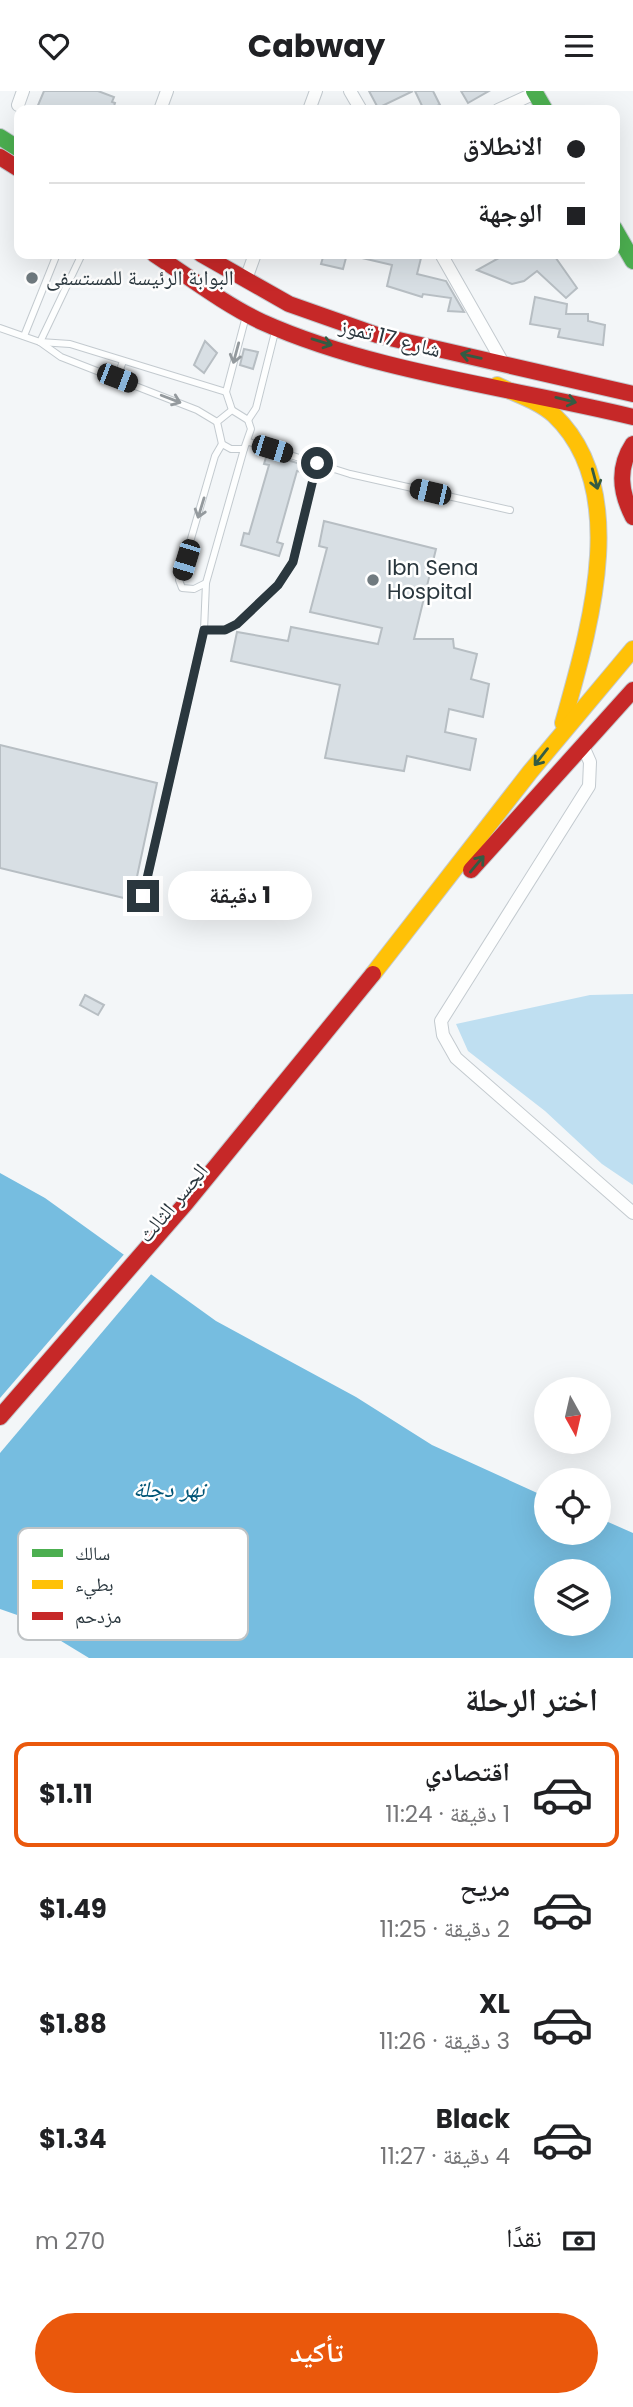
<!DOCTYPE html>
<html lang="ar">
<meta charset="utf-8">
<style>
body{margin:0;font-family:Poppins,"Noto Naskh Arabic",sans-serif;background:#f2f2f2;color:#202124;direction:rtl;height:100vh;display:flex;flex-direction:column;font-size:26px;white-space:nowrap}
*{box-sizing:border-box;margin:0}
p{font-size:23px;color:#757577}
.icon{flex:none;width:38px;height:38px;fill:none;stroke:currentColor;stroke-width:2;stroke-linecap:round;stroke-linejoin:round}
.map{position:relative;height:1567px;overflow:hidden;direction:ltr}
.side{display:flex;flex-direction:column;background:#fff;flex:1}
.side>*{flex:none}
.top-card{position:absolute;left:14px;top:14px;width:606px;height:154px;border-radius:14px;box-shadow:0 7px 28px #0002;direction:rtl;display:grid;align-content:center;height:154px;padding:0 35px;background:#fff}
.needle{width:46px;rotate:172deg}
.tools{position:absolute;left:534px;top:1286px;display:grid;gap:14px}
.tools a{display:grid;place-items:center;width:77px;height:77px;border-radius:50%;background:#fff;box-shadow:0 7px 28px #0002;font-size:35px}
.end{position:absolute;width:32px;height:32px;margin:-16px;border:9px solid #2a373e;background:#fff;box-shadow:0 0 0 4px #fff}
.from{border-radius:50%}
.bubble{position:absolute;height:49px;border-radius:24px;background:#fff;box-shadow:0 7px 28px #0002;font-size:23px;font-weight:700;line-height:49px;text-align:center;direction:rtl}
.car{position:absolute;width:21px;height:42px;margin:-21px -10px;border-radius:9px;box-shadow:0 0 5px 2px #0007;background:linear-gradient(#222 24%,#8ab4d8 0 40%,#222 0 76%,#8ab4d8 0 86%,#222 0)}
.top-card b{display:flex;align-items:center;gap:24px;height:66px;font-size:26px}
.top-card b+b{border-top:2px solid #e0e0e0}
.top-card i{width:18px;height:18px;background:#202124}
ul{padding:0;list-style:none}
li{display:flex;align-items:center;gap:21px;height:105px;margin:0 14px 10px;padding:0 21px;border:4px solid transparent;border-radius:14px}
li div{flex:1}
li b{display:block;font-size:26px}
li em{font-style:normal;font-weight:700}
li.selected{border-color:#ea580c}
li>.icon{width:63px;height:63px;stroke-width:1.5}
h2{padding:0 35px;font-size:32px;line-height:84px}
.pay{display:flex;align-items:center;gap:18px;height:77px;padding:0 35px;font-size:26px}
.pay p{margin-inline-start:auto}
.button{display:flex;gap:14px;margin-top:auto;padding:14px 35px}
.button a{flex:1;height:80px;border-radius:42px;background:#ea580c;color:#fff;font-size:28px;font-weight:700;line-height:80px;text-align:center}
header{display:flex;justify-content:space-between;align-items:center;height:91px;padding:0 35px;background:#fff;font-size:32px;font-weight:700}
.map>svg:first-child{display:block}
</style>
<header><svg class="icon" aria-label="menu" viewBox="0 0 24 24"><path d="M4 6h16M4 12h16M4 18h16"/></svg>Cabway<svg class="icon" aria-label="heart" viewBox="0 0 24 24"><path d="M12 20l-8-8c-3-5 5-10 8-4 3-6 11-1 8 4z"/></svg></header>
<div class="map">
<svg width="633" height="1567" viewBox="0 0 633 1567">
<rect width="100%" height="100%" fill="#f3f6f8"/>
<path fill="#bfdff1" d="M633,903v191l-31,-21 -57,-53 -77,-60 -12,-27 134,-29z"/>
<path fill="#76bde0" fill-rule="evenodd" d="M0,1082l45,25 171,123 140,76 76,48 114,52v36h52l1,-15 34,15v125h-544l-69,-42 -20,-7zM546,1480h52v53h-52z"/>
<path fill="#f3f6f8" d="M126,1161l27,20 -153,181v-55z"/>
<g fill="#d8dfe4" stroke="#b7bec3" stroke-width="2">
<path d="M44,0h54l16,6 -2,5 3,1 -2,7h-77z"/>
<path d="M369,0h44l-35,17z"/>
<path d="M415,0h18l7,14 -16,5z"/>
<path d="M461,0h28l-21,12z"/>
<path d="M324,163h23l-4,15 -22,-5z"/>
<path d="M363,163h59l-5,20 29,7 18,31 -16,-1 3,-13 -28,-4 -1,3 -35,-11 5,-21 -30,-7z"/>
<path d="M506,163h47l24,34 -11,10 -29,-27 -13,10 -12,3 -35,-14z"/>
<path d="M535,206l32,7 -1,10h22v7l17,4 -2,20 -45,-8 2,-8 -30,-5z"/>
<path d="M205,250l12,12 -13,20 -10,-8z"/>
<path d="M244,258l14,3 -5,17 -13,-4z"/>
<path d="M267,363l37,11 -2,7 -5,-1 -20,71 6,2 -4,12 -38,-11 3,-12 5,1 20,-69 -5,-1z"/>
<path d="M324,430l112,28 -22,90h39l1,9 23,6 -6,25 18,5 -6,33 -34,-8 -4,23 31,7 -6,31 -63,-14 -3,15 -79,-13 15,-73 -109,-24 6,-29 51,9 3,-14 87,17 4,-16 -72,-16 17,-64 -8,-2z"/>
<path d="M0,654l157,38 -25,117 -132,-32z"/>
<path d="M85,904l19,10 -6,10 -18,-10z"/>
</g>
<g fill="none" stroke-linecap="round" stroke-linejoin="round">
<g stroke="#c3cacf" stroke-width="8">
<g id="lane">
<path d="M0,237l40,14 30,2 156,48"/>
<path d="M24,245l33,-82"/>
<path d="M40,251l21,15 136,53 20,12"/>
<path d="M40,251l42,-88"/>
<path d="M117,287l6,-17"/>
<path d="M232,319l16,10 3,9 -7,20h-13l-9,-5 -5,-22z"/>
<path d="M232,319l-6,-18 20,-76"/>
<path d="M248,329l8,-12 20,-80"/>
<path d="M249,351l101,32 160,36"/>
<path d="M222,353l-7,12 -36,124 3,8 12,1 12,-6 38,-134"/>
<path d="M204,539h20l13,-6 41,-39 15,-23 24,-99"/>
<path d="M143,805l61,-266 2,-47"/>
</g>
</g>
<g stroke="#c3cacf" stroke-width="14">
<g id="street">
<path d="M350,0l11,19"/>
<path d="M18,14l5,-14"/>
<path d="M160,19l7,-19"/>
<path d="M309,19l7,-19"/>
<path d="M498,19l37,-17"/>
<path d="M441,163l62,109"/>
<path d="M246,188l9,-25"/>
<path d="M582,653l8,18 -1,24 -148,235 2,14 13,23 177,155"/>
</g>
</g>
<g stroke="#c3cacf" stroke-width="18">
<g id="fast">
<path d="M534,0l11,19"/>
<path d="M0,46l19,12"/>
<path d="M614,137l19,33"/>
</g>
</g>
<g stroke="#c3cacf" stroke-width="18">
<g id="slow">
<path d="M497,294c18,9 42,16 57,30 79,75 34,218 9,308"/>
<path d="M373,883l157,-202 103,-123"/>
</g>
</g>
<g stroke="#c3cacf" stroke-width="18">
<g id="jam">
<path d="M0,66l19,12"/>
<path d="M154,163c35,23 70,50 108,68 111,50 252,66 371,95"/>
<path d="M201,163l88,50 88,31 256,59"/>
<path d="M633,353c-16,24 -13,48 0,73"/>
<path d="M471,779l162,-180"/>
<path d="M0,1326l186,-214 187,-229"/>
</g>
</g>
<use href="#lane" stroke="#fdfefe" stroke-width="6"/>
<use href="#street" stroke="#fdfefe" stroke-width="12"/>
<use href="#fast" stroke="#4caf50" stroke-width="16"/>
<use href="#slow" stroke="#ffc107" stroke-width="16"/>
<use href="#jam" stroke="#c62828" stroke-width="16"/>
</g>
<defs><path id="oneway-shaft" d="M-6 0H5M1.5-3L5.5 0L1.5 3" fill="none" stroke-width="1.6" stroke-linecap="round" stroke-linejoin="round" transform="scale(1.75)"/></defs>
<g stroke="#345b43">
<use href="#oneway-shaft" transform="translate(322 251) rotate(17)"/>
<use href="#oneway-shaft" transform="translate(471 265) rotate(-167)"/>
<use href="#oneway-shaft" transform="translate(566 309) rotate(14)"/>
<use href="#oneway-shaft" transform="translate(595 388) rotate(75)"/>
<use href="#oneway-shaft" transform="translate(541 666) rotate(128)"/>
<use href="#oneway-shaft" transform="translate(477 773) rotate(-50)"/>
</g>
<g stroke="#949a9e">
<use href="#oneway-shaft" transform="translate(236 262) rotate(105)"/>
<use href="#oneway-shaft" transform="translate(171 308) rotate(21)"/>
<use href="#oneway-shaft" transform="translate(201 417) rotate(107)"/>
</g>
<g fill="none" stroke-linecap="round" stroke-linejoin="round">
<path stroke="#2a373e" stroke-width="9" d="M143,805l61,-266h21l12,-6 41,-39 15,-23 24,-99"/>
</g>
<g fill="#707a7f" stroke="#fff" stroke-width="2.5">
<circle cx="32" cy="187" r="7"/>
<circle cx="373" cy="489" r="7"/>
</g>
<g text-anchor="middle" stroke-width="5" stroke-linejoin="round" paint-order="stroke">
<g font-size="21" fill="#2a373e" stroke="#fff" text-anchor="start">
<text x="46" y="194">البوابة الرئيسة للمستسفى</text>
<text x="387" y="484">Ibn Sena<tspan x="387" dy="24">Hospital</tspan></text>
</g>
<g font-size="21" fill="#2a373e" stroke="#fff">
<text transform="translate(390 247) rotate(14)" y="7">شارع 17 تموز</text>
<text transform="translate(173 1112) rotate(-50)" y="7">الجسر الثالث</text>
</g>
<g font-size="23" font-style="italic" fill="#005576" stroke="#fff">
<text x="169" y="1406">نهر دجلة</text>
</g>
</g>
<rect x="18" y="1437" width="230" height="112" rx="10" fill="#fff" stroke="#bfc3c5" stroke-width="2"/>
<rect x="32" y="1458" width="31" height="8" fill="#4caf50"/>
<rect x="32" y="1489" width="31" height="9" fill="#ffc107"/>
<rect x="32" y="1521" width="31" height="8" fill="#c62828"/>
<g font-size="19" fill="#2a373e">
<text x="75" y="1469">سالك</text>
<text x="75" y="1500">بطيء</text>
<text x="75" y="1532">مزدحم</text>
</g>
</svg>
<div class="tools">
<a><svg class="needle" viewBox="-14 -14 28 28"><path d="M0-13l5 13h-10z" fill="#e53935"/><path d="M0 13l5-13h-10z" fill="#757577"/></svg></a>
<a><svg class="icon" aria-label="locate" viewBox="0 0 24 24"><circle cx="12" cy="12" r="6"/><path d="M12 2v4M12 18v4M2 12h4M18 12h4"/></svg></a>
<a><svg class="icon" aria-label="layers" viewBox="0 0 24 24"><path d="M12 4l9 5-9 5-9-5zM3 14l9 5 9-5"/></svg></a>
</div>
<i class="end from" style="left:317px;top:372px"></i>
<i class="end" style="left:143px;top:805px"></i>
<div class="bubble" style="left:168px;top:780px;width:144px">1 دقيقة</div>
<i class="car" style="left:117px;top:287px;rotate:111deg"></i>
<i class="car" style="left:272px;top:358px;rotate:107deg"></i>
<i class="car" style="left:430px;top:401px;rotate:283deg"></i>
<i class="car" style="left:186px;top:469px;rotate:197deg"></i>
<div class="top-card">
<b><i class="from"></i>الانطلاق</b>
<b><i></i>الوجهة</b>
</div>
</div>
<section class="side">
<h2>اختر الرحلة</h2>
<ul>
<li class="selected"><svg class="icon" aria-label="car" viewBox="0 0 24 24"><path d="M5 17H2v-5l4-1 3-4h7l3 4 3 1v5h-3M9 17h6M6 11h13"/><circle cx="7" cy="17" r="2"/><circle cx="17" cy="17" r="2"/></svg><div><b>اقتصادي</b><p>1 دقيقة · 11:24</p></div><em>$1.11</em></li>
<li><svg class="icon" aria-label="car" viewBox="0 0 24 24"><path d="M5 17H2v-5l4-1 3-4h7l3 4 3 1v5h-3M9 17h6M6 11h13"/><circle cx="7" cy="17" r="2"/><circle cx="17" cy="17" r="2"/></svg><div><b>مريح</b><p>2 دقيقة · 11:25</p></div><em>$1.49</em></li>
<li><svg class="icon" aria-label="car" viewBox="0 0 24 24"><path d="M5 17H2v-5l4-1 3-4h7l3 4 3 1v5h-3M9 17h6M6 11h13"/><circle cx="7" cy="17" r="2"/><circle cx="17" cy="17" r="2"/></svg><div><b>XL</b><p>3 دقيقة · 11:26</p></div><em>$1.88</em></li>
<li><svg class="icon" aria-label="car" viewBox="0 0 24 24"><path d="M5 17H2v-5l4-1 3-4h7l3 4 3 1v5h-3M9 17h6M6 11h13"/><circle cx="7" cy="17" r="2"/><circle cx="17" cy="17" r="2"/></svg><div><b>Black</b><p>4 دقيقة · 11:27</p></div><em>$1.34</em></li>
</ul>
<div class="pay"><svg class="icon" aria-label="cash" viewBox="0 0 24 24"><path d="M3 7h18v10H3z"/><circle cx="12" cy="12" r="2"/></svg>نقدًا<p>270 m</p></div>
<div class="button"><a>تأكيد</a></div>
</section>
